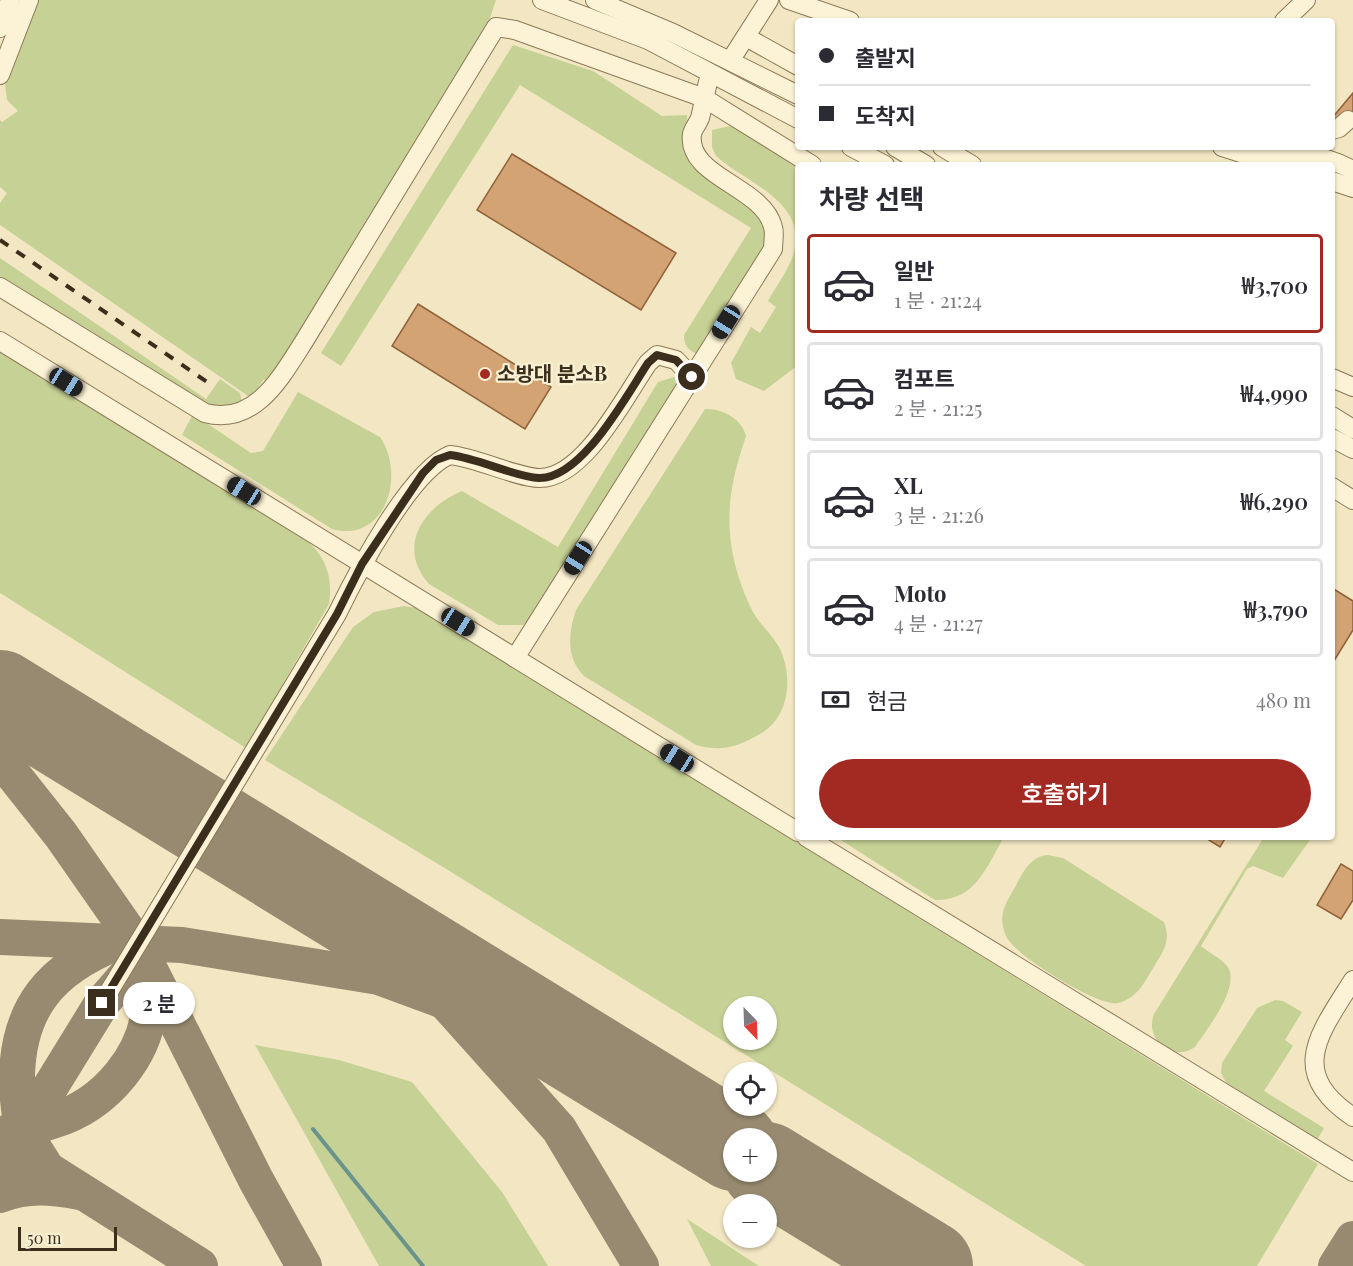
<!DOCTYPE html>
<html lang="ko">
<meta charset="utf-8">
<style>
body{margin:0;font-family:"Playfair Display","Noto Sans KR",serif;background:#f7f7f7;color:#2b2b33;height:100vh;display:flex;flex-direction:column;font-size:22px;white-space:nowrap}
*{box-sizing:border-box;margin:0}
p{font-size:20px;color:#7c7c81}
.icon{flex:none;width:33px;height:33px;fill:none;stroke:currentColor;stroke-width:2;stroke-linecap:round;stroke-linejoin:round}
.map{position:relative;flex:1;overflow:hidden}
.details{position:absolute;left:795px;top:162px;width:540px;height:678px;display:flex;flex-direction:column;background:#fff;border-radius:6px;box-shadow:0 2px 4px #0004}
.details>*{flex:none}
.hud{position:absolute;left:795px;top:18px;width:540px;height:132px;border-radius:6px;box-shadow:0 2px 4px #0004;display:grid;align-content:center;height:132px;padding:0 24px;background:#fff}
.needle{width:39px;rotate:157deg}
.buttons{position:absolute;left:723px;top:996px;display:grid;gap:12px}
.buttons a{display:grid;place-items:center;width:54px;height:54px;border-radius:50%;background:#fff;box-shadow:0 2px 4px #0004;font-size:30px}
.scale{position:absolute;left:18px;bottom:15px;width:99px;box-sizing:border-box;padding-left:6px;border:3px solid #3c2e1d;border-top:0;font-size:16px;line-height:21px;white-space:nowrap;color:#3c2e1d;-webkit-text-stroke:4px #f8f0d2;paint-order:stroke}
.end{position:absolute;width:27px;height:27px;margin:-14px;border:8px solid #3c2e1d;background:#fff;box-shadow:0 0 0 3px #fff}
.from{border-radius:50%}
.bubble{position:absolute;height:42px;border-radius:21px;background:#fff;box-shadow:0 2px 4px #0004;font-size:20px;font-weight:600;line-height:42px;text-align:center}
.car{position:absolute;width:18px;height:36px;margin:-18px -9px;border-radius:8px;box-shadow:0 0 4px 2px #0007;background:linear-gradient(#222 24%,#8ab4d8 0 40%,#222 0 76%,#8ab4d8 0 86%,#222 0)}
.hud b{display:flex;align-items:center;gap:21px;height:57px;font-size:22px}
.hud b+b{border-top:2px solid #e1e1e2}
.hud i{width:15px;height:15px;background:#2b2b33}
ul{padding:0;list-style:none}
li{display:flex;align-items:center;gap:18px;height:99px;margin:0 12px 9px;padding:0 12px;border:3px solid #e1e1e2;border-radius:6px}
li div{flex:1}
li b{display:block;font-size:22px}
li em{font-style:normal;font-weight:600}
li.active{border-color:#a22a22}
li>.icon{width:54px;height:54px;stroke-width:1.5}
h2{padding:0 24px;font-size:27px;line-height:72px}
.pay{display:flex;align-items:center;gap:15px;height:66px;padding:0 24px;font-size:22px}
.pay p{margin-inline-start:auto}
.cta{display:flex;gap:12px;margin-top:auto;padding:12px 24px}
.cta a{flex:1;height:69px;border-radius:36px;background:#a22a22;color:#fff;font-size:24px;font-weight:600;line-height:69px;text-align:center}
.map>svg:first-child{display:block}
</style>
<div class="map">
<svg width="1353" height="1266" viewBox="0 0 1353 1266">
<rect width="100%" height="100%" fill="#f2e7c2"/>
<g fill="#c6d195" fill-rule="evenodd">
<path d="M34,0h462l-6,18 -44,76 -170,284 -13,2 -12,18 -251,-173v-22l7,-10 -7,-6v-67l2,2 16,-11 -11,-11 -3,-25z"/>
<path d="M513,45l80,26 69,45 25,-1 2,33 86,80 -73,127c-12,-3 -18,-7 -18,-20l67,-107 -231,-143 -179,281 -20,-13z"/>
<path d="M735,125l63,40v200l-34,26 -28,-12 -5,-16 20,-36 9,6 16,-26 -8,-6c8,-15 22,-33 26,-49 13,-51 -48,-69 -78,-96l-4,-9v-17z"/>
<path d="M0,258l206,141 14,-20 20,14 2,9 -8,6 -21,2 -213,-130z"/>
<path d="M0,351l303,186c22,18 30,38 26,67l-83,144 -246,-155z"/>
<path d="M674,377l7,6 -142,233 -16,9h-25l-69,-41c-33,-37 -6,-77 33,-93l96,56 100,-165z"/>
<path d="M298,392l82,45c26,37 6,107 -48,92l-150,-94 11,-21 58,39 12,-2z"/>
<path d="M705,409c17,-1 37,10 41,27 -11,33 -19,63 -16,98 2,26 11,55 23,78 7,13 20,23 27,37 13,28 10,68 -20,85 -23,13 -38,18 -64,11l-112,-69c-18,-18 -16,-43 -8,-66z"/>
<path d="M404,606l13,2 901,556 -61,102h-171l-643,-399 -178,-107 88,-133 21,-15zM734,1006h32v34h-32z"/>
<path d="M836,837h168c-18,31 -29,64 -69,63z"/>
<path d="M1264,837h48l-29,41 -30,-12 -6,3 -46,77c8,7 20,12 26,20 15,20 -20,63 -32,81 -22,16 -51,-7 -41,-33z"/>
<path d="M1048,855l15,3 101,64c7,18 0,28 -9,43 -10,16 -17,33 -37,38 -20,4 -104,-48 -112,-67 -8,-18 -2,-31 8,-47 8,-14 15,-33 34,-34z"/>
<path d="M1275,1000l8,1 19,11 -17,28 8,6 -29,45 60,37 -7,12 -88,-52 -8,-15 1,-10 35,-55z"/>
<path d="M255,1045l84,15 73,22 90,110 46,74h-169z"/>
<path d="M687,1219l72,47h-48z"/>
</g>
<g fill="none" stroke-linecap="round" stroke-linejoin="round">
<path stroke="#6a938c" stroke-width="4" d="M313,1129l110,137"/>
<g stroke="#978a70" stroke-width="36">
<path d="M0,715l61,27 102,54"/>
<path d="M0,758l61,77 76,109 119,236 48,86"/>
<path d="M305,883l85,68 57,53 112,125 82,137"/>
<path d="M0,937l182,8 197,32 119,44 110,47"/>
<path d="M13,1129c14,1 26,-4 39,-8 54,-16 98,-68 98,-125 0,-9 -2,-19 -3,-28"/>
<path d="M23,1154l177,112"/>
<path d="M45,1166c-6,-11 -16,-23 -21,-36 -6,-16 -7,-38 -7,-55 2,-69 35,-106 98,-132"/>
<path d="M0,1169l102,-166 27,-31"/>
<path d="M0,1195c28,-11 52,-8 80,-3"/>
<path d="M910,1255l11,11"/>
<path d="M1336,1266l17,-27"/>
</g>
<g stroke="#978a70" stroke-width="90">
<path d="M0,695l734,451"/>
<path d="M766,1167l162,99"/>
</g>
</g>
<g fill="#d3a374" stroke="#8f623b" stroke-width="1.5">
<path d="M1353,93v27h-21v-2z"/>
<path d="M512,154l164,99 -35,57 -164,-100z"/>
<path d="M418,304l133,83 -26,42 -133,-83z"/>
<path d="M1332,588l21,13v29l-21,34z"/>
<path d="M1204,837h22l-6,10z"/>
<path d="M1341,864l12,7v29l-12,19 -24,-14z"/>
</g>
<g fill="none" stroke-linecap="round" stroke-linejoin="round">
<g stroke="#8d7857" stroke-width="20">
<g id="minor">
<path d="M542,0l106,40 150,79"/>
<path d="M595,0l78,33 125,62"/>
<path d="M789,0l61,21"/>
<path d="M1284,21l22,-21"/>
<path d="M0,28l10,-28"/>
<path d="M746,37l52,29"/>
<path d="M730,61l39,-61"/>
<path d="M0,75l29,-75"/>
<path d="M1332,130l7,-2 9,-8"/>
<path d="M851,147l34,18"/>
<path d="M895,147l31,18"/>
<path d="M942,147l30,18"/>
<path d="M1222,147l50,16"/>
<path d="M1260,159c37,-9 59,-6 93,11"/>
<path d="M1332,181l21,7"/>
<path d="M0,287l205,126c49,13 75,-34 98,-70l193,-316 19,3 189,68 108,67"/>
<path d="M0,341l798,491"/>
<path d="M1332,378l21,9"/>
<path d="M1332,416l21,13"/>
<path d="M1332,438l21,11"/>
<path d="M1332,487l21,13"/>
<path d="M515,658l258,-409c0,-7 2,-16 0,-22 -10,-41 -87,-50 -81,-93 1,-5 6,-11 8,-16 3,-12 5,-24 8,-36"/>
<path d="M806,837l547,335"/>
<path d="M1353,980c-33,53 -67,92 0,137"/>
<path d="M102,1003l235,-389c20,-41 73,-143 113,-159 28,3 65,22 89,23 45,1 86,-82 109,-115l9,-8 19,5 16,17"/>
</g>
</g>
<use href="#minor" stroke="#fcf3d6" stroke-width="18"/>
<path stroke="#3c2e1d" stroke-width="4" stroke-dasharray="10 10" stroke-linecap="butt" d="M0,240l210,144"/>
</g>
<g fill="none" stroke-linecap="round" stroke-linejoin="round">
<path stroke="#3c2e1d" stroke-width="8" d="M102,1003l235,-389 25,-50 61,-91 13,-13 14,-5c28,3 65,22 89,23 43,1 87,-82 109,-115l9,-8 19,5 16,17"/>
</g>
<circle fill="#a22a22" stroke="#f8f0d2" stroke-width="2" cx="485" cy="374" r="6"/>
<g text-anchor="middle" stroke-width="4.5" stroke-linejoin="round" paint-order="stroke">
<g font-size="20" font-weight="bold" fill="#3c2e1d" stroke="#f8f0d2" text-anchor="start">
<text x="497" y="381">소방대 분소B</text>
</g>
</g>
</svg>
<div class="buttons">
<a><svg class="needle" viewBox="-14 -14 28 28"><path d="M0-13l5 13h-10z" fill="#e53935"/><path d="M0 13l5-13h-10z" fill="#7c7c81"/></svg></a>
<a><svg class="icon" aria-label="locate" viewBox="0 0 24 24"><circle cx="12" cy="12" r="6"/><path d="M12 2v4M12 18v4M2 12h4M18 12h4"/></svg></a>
<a>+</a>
<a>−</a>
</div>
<div class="scale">50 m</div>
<i class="end from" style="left:692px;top:377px"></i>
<i class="end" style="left:102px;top:1003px"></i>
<div class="bubble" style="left:123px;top:982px;width:72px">2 분</div>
<i class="car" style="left:726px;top:322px;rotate:212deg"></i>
<i class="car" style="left:66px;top:382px;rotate:122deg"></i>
<i class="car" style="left:244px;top:491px;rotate:302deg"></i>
<i class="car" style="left:578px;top:558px;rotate:212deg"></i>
<i class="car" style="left:458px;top:622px;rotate:122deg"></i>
<i class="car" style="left:677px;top:758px;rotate:302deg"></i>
<div class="hud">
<b><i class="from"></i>출발지</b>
<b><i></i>도착지</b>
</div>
<section class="details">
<h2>차량 선택</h2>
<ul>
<li class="active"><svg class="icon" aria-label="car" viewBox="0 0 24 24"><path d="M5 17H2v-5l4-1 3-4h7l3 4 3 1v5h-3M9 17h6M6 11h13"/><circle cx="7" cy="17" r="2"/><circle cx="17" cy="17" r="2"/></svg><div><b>일반</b><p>1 분 · 21:24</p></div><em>₩3,700</em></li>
<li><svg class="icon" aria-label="car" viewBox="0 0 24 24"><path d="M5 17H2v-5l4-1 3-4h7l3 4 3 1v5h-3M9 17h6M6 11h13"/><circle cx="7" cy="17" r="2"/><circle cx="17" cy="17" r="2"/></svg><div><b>컴포트</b><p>2 분 · 21:25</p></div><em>₩4,990</em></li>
<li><svg class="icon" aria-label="car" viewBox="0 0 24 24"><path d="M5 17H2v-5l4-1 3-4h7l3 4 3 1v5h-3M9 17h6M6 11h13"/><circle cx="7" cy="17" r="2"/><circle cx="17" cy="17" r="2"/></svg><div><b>XL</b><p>3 분 · 21:26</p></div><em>₩6,290</em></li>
<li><svg class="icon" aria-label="car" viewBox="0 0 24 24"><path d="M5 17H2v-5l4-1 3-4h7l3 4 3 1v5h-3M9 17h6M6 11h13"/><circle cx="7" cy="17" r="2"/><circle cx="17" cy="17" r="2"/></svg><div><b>Moto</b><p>4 분 · 21:27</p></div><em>₩3,790</em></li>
</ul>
<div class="pay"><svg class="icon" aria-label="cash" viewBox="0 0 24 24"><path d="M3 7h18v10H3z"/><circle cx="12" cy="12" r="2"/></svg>현금<p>480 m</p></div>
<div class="cta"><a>호출하기</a></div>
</section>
</div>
